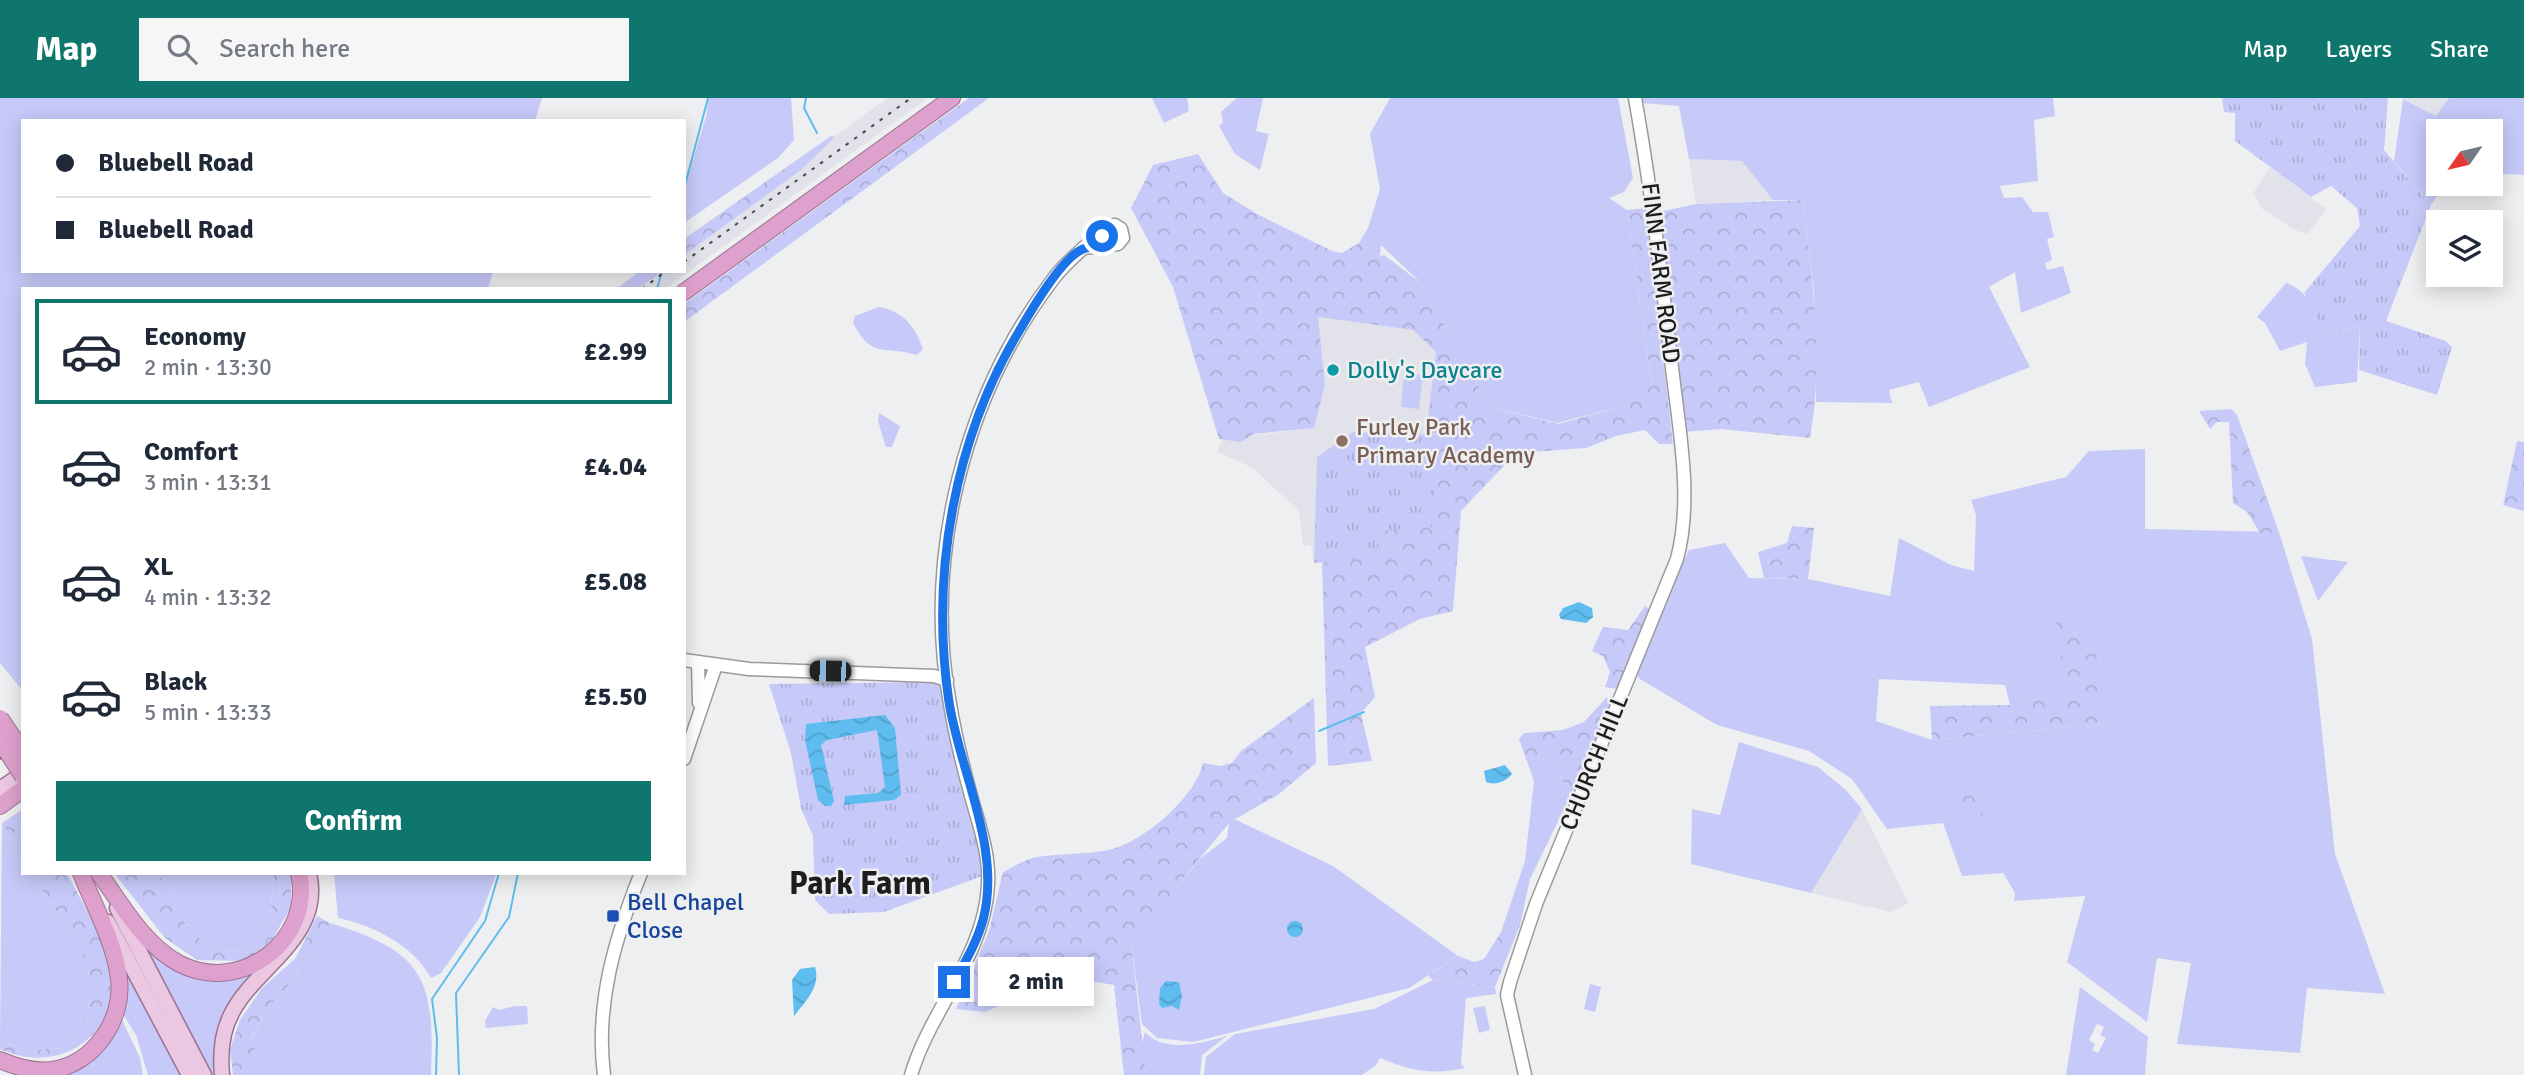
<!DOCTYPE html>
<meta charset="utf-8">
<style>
body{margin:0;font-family:Signika,sans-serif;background:#f6f6f7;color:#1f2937;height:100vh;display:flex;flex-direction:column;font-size:26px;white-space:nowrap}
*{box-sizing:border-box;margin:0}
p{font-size:23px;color:#747a83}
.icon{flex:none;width:38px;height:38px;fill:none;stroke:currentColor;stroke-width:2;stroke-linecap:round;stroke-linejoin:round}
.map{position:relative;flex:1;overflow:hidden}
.side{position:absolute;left:21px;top:189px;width:665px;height:588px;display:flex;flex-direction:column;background:#fff;border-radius:0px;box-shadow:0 4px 18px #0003}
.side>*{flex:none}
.hud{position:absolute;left:21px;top:21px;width:665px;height:154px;border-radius:0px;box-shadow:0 4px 18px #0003;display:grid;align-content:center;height:154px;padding:0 35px;background:#fff}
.needle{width:46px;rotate:236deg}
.controls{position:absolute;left:2426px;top:21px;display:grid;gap:14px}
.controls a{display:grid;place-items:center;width:77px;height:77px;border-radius:0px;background:#fff;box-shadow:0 4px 18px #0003;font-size:35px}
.end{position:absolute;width:32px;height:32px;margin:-16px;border:9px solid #1a73e8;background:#fff;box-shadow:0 0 0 4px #fff}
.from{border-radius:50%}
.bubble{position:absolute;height:49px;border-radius:0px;background:#fff;box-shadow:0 4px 18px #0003;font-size:23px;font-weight:700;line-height:49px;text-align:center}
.car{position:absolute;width:21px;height:42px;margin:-21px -10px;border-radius:9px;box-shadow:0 0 5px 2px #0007;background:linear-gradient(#222 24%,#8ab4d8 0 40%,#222 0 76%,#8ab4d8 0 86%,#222 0)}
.hud b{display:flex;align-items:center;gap:24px;height:66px;font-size:26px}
.hud b+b{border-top:2px solid #e0e1e3}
.hud i{width:18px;height:18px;background:#1f2937}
ul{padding:12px 0 0;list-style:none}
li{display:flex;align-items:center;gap:21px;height:105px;margin:0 14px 10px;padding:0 21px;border:4px solid transparent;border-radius:0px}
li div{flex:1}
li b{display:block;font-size:26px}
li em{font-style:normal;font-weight:700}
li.on{border-color:#0f766e}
li>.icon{width:63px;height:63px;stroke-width:1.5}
.cta{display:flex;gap:14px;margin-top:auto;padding:14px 35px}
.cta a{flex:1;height:80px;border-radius:0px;background:#0f766e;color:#fff;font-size:28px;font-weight:700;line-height:80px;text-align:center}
header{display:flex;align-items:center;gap:42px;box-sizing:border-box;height:98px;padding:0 35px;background:#0f766e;color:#fff}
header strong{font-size:33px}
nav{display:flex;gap:38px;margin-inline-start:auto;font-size:24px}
.search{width:490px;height:63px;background:#f6f6f7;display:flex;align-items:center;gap:18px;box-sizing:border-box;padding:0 24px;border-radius:0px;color:#747a83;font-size:26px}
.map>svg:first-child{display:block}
</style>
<header>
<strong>Map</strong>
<div class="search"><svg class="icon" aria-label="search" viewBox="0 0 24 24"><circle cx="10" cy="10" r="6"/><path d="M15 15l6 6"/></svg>Search here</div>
<nav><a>Map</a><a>Layers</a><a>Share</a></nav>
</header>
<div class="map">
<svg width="2524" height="977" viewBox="0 0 2524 977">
<defs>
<pattern id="forest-crowns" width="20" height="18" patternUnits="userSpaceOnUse" patternTransform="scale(1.75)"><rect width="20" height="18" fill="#c7caf9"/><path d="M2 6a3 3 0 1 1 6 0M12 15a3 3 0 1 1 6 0" fill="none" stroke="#aaadd5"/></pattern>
<pattern id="park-tufts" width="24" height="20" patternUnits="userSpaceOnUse" patternTransform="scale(1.75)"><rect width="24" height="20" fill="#c7caf9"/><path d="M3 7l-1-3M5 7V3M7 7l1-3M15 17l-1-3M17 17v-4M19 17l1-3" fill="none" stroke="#aaadd5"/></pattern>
<pattern id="water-waves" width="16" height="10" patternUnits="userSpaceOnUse" patternTransform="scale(1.75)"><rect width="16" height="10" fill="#5ebcee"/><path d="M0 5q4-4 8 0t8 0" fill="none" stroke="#51a1cc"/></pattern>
</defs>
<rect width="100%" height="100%" fill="#eeeff0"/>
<g fill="#e1e2ea">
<path d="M888,0h40l-263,191h-44l24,-18h39v-27z"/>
<path d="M2403,0h46l-13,18z"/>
<path d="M1689,61l53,2 31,39 -77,4z"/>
<path d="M2270,69l56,42 -18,25 -13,-4 -34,-22 -7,-16z"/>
<path d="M1317,219l96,13 23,22 -10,81 15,2 -9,92 -53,30 -65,6 -3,-18 -8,1 -4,-35 -46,-43 -35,-16 4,-13 92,-11 11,-43z"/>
<path d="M1862,711l46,94 -17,9 -80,-19z"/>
</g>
<g fill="#c7caf9" fill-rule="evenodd">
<path d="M0,0h542l-7,23h-512v150h470l-5,18h-465v402l-23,-28z"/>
<path d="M708,0h83l3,42 -16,18 -94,65v-32l23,-78z"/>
<path d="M1152,0h35l2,13 -25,12z"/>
<path d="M1237,0h26l-7,33 13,3 -9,36 -25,-16 -16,-28 4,-3 -2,-11z"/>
<path d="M1390,0h228l15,80 -9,14 -15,6 18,12 25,176 -36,22 -59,15 -67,-16 -69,-124 -40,-38 -1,11 -21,-13 9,-15 12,-39 -10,-55z"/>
<path d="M1641,0h412l2,18 -21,4 4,61 -38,5 4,12 18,-1 11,15h15l6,25 -7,2 5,21 -7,3 2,7 16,-4 8,27 -50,20 -6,-41 -26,15 41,80 -101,40 -10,-25 -30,8 3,13 -76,-1 -2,-109 -11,-93h-30l-31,-39 -53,-2 -10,-53 -38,-3z"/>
<path d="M2449,0h75v77l-34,-2v-42h-52v53h7l-14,21 -37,-44 9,-62 33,17z"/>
<path d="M2286,185c23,7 30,32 41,52l33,-9 -3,56 -42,5 -10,-23 2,-22 -27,9 -15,-28 -8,-6z"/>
<path d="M879,209c24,4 36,19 44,42l-6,6c-32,-10 -45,5 -64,-32l2,-7z"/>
<path d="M1404,275l19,2 -4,34 -18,-2z"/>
<path d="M879,315l21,13 -8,21h-6l-8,-26z"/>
<path d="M2145,351v80l134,3 33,107 23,215 50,140 -78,-6 -7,65 -123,-9 14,-81 -34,-5 -10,64 -80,-60 18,-66 -71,5 1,-8 -12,-20 -41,3 -19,-53 -56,6 -35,-50 -43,-28 -92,-26 -77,-46 -5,-6 54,-123 36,-7 24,35 59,1 82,17 9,-58 52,27 23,6 2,-56 -5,-15 95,-23 23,-26zM2053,498l28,48 22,80 -171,16 -56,-19 3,-42 126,6 5,20 57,-12z"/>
<path d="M2301,458l47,6 -30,39z"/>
<path d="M1739,644l79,25 28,23 16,19 -51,84 -120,-29 1,-55 28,6z"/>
<path d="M1525,658l31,6 13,37 -39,80 -10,46 -19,7 24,-71 9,-80z"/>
<path d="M1230,719l103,49 125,90 -49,32 -216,54 -36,-4 -15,-14 -11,-83 43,-31 3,-24 24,-28 26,-20z"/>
<path d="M2,725l21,41v9h6c26,39 73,87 59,137 -3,13 -15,26 -22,38l-36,2 -30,-8z"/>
<path d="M159,775h115l-5,53 -22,24 -35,1 -26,-27z"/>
<path d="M334,775h162v2l-16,42 -39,56 -10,5c-17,-32 -58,-53 -93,-60z"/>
<path d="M330,825c95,29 105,56 101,152h-167l-13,-35 15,-30 41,-44z"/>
<path d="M147,850c41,30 62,38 112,23 -37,31 -48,56 -43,104h-4z"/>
<path d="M123,862l61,115h-36l-12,-40 -13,-21 5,-29z"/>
<path d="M1433,882l62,7 1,7 -30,4 -5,66 4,4c-32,7 -55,3 -85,-10l-4,7 -14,10h-158l2,-18 29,-23 139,-25z"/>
<path d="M1590,886l11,3 -6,25 -11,-3z"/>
<path d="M2080,889l68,50 -3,38h-79zM2097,926l7,3 -4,8 6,3 -8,15 -6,-3 3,-6 -6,-4z"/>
<path d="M515,908h12l1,18 -42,4 -1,-7 8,-14 6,3z"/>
<path d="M1485,908l5,24 -11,3 -6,-25z"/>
<path d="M122,922l18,38 3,17h-80l42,-26z"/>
<path d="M1145,934c21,22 56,11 82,4l-25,19 -2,20h-55l-4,-28z"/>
</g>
<g fill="url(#forest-crowns)">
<path d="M969,0h20l-305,224v-18z"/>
<path d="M831,38l4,1 -34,33 -117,85v-16z"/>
<path d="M1198,56l25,39 34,21 75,37 10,2 17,-10 21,13 4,-1 37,28 69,124 68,17 58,-16 36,-23 -25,-175 19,-2 27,236h-14l-14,-14 -29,6 -30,12 -70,5 -55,58 -8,100 -33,8 -55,28 10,50 -14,16 11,48 -44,5 -6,-205 57,-5 -1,-25 63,-96 -15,-2 10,-81 -23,-22 -95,-13 7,68 -11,43 -61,6 -12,8 -22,-3 -46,-152 -42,-79 22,-43z"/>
<path d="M1803,102c9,78 21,160 7,238l-89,-9 -38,3 -24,-220 37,-8z"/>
<path d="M640,173h22l-24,18h-22z"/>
<path d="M2231,311l6,6 42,117 -19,1 -13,-21 -14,-9 -4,-81h-12l-7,7 -11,-18z"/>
<path d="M2517,343l7,1v69l-21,-6z"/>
<path d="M1792,428l22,2 -6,51 -44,-1 -6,-26 29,-9z"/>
<path d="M2052,495l29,51 14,2 9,78 -172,16 -2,-34 80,-1 56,-12z"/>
<path d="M1645,508l4,3 -32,80 -12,-2 5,-15 -7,-16 -11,-5 11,-24 25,3z"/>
<path d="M1314,600l2,65 -37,31 -49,28 -53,64 -2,24 -44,31 15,134h-22l-10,-90 -49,-8 -80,35 -29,-3 33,-78 14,-59c10,-5 23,-13 34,-15 25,-4 51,-2 75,-8 34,-9 84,-53 91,-86l17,3 12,-3 9,-12z"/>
<path d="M1606,600l8,3 -40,100 -5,-2 -13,-37 -31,-6 -6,-17 5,-6 39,-3 21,-8z"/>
<path d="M1979,691l4,27 -21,4 -6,-28z"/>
<path d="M23,711v55l-21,-41z"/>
<path d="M29,775h38c17,33 39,67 43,104 8,63 -56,98 -110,72v-7l30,8 36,-2c7,-12 19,-25 22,-38 14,-50 -33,-98 -59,-137z"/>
<path d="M114,775h45l27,51 26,27 35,-1 22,-24 5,-53h17v34l-19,33 -27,21 -48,-1 -32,-22z"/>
<path d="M317,818l13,7 -23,43 -41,44 -15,29 13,36h-31l-3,-26 10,-29 22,-32 33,-29z"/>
<path d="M1520,827l-25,62 -62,-7 -5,-4 30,-20 16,6 10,-3 17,-27z"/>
</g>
<g fill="url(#park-tufts)">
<path d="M2222,0h166l-4,52 47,55 -45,116 60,20 6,6 -15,48 -78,-25 1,-44 -33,9 -23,-42 56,-67 -3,-18 -26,-22 -20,11 -76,-56v-28l-11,-1z"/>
<path d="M1353,334l88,3 -9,92 -54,4 1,26 -65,6 3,-106z"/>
<path d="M936,584l6,7c13,62 35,124 43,186l-101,37 -55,2 -14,-14 -2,-64 -12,-28 -10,-55 -22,-69z"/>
</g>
<g fill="url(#water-waves)">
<path d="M1579,504l13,6 1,9 -7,6 -25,-4 -2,-4 4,-7z"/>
<path d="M885,617l10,13 6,67 -7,5 -50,5 1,-9 33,-3 7,-6 -8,-57 -50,10 -6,5 13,56 -3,5h-6l-7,-6 -13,-60 1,-16z"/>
<path d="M1505,667l7,9c-6,7 -16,12 -26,8l-2,-11z"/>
<circle cx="1295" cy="831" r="8"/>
<path d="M815,869c6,19 -9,34 -21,49l-2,-36 8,-11z"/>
<path d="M1166,883l13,1 3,14 -3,14 -7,-4 -10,2 -3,-4 1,-16z"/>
</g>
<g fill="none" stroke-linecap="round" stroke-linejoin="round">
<g stroke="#5ebcee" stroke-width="2">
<path d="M806,0l-2,10 13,25"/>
<path d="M684,91l24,-91"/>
<path d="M657,191l5,-18"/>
<path d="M1319,633l45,-19"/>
<path d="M436,977l1,-37 -5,-39 53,-78 14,-48"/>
<path d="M459,977l-3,-82 53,-76 9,-44"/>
</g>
<g stroke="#9a9a9b" stroke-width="15">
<g id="secondary">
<path d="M684,562l65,9 185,7 13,4"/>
<path d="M698,565l1,40"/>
<path d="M684,661l32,-94"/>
<path d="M604,977c-9,-71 11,-137 37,-202"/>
<path d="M911,977c19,-65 74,-120 77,-190 2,-33 -10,-62 -18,-93 -8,-29 -15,-58 -20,-88 -27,-146 14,-309 104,-426 15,-20 36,-34 53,-52l8,-1 6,4 2,9 -5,6 -35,4"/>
<path d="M1525,977l-18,-80 3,-13 26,-78 141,-345c16,-60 2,-130 -5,-191 -10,-91 -21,-180 -37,-270"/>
</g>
</g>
<g stroke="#9a7390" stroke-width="17">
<g id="primary">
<path d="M0,691l23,-16"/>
<path d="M117,810l87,167"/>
<path d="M108,824l81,153"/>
<path d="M222,977c-2,-21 0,-45 11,-64 25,-46 91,-75 76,-138"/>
</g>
</g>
<g stroke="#9a7390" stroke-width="18">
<g id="highway">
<path d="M684,194l268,-194"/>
<path d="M0,708l23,-17"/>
<path d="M99,775c23,32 45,72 81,91 61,31 134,-24 119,-91"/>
<path d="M0,962c16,7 35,12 52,10 42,-6 72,-51 67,-91 -4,-36 -25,-73 -38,-106"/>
</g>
</g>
<use href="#secondary" stroke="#fff" stroke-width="12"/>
<use href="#primary" stroke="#ebc7e1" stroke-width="14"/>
<use href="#highway" stroke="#dea1cd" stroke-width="16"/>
<g stroke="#474849" stroke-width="2" stroke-dasharray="3.5 7" stroke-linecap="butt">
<path d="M684,164l227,-164"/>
<path d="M642,191l24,-18"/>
<path d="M0,661l23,-17"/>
</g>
<g stroke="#9a7390" stroke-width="18" stroke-linecap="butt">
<g id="highway-bridge">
<path d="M0,620l23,34"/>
<path d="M0,643l23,35"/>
</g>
</g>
<use href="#highway-bridge" stroke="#dea1cd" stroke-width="16"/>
</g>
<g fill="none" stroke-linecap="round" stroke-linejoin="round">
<path stroke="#1a73e8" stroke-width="9" d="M954,884c11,-20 23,-40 29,-62 19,-71 -23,-148 -34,-218 -19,-127 5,-265 72,-374 11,-19 42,-71 62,-79 6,-3 19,-2 26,-4l-7,-9"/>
</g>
<circle fill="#0f9aa8" stroke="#eeeff0" stroke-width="2.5" cx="1333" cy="272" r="7"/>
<circle fill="#8d6e63" stroke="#eeeff0" stroke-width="2.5" cx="1342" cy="343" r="7"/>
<rect fill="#1a4fb4" stroke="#eeeff0" stroke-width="2.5" x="606" y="811" width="14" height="14" rx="3.5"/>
<g text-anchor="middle" stroke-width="5" stroke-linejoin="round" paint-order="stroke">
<g font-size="24" fill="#1d1d1e" stroke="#eeeff0">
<text transform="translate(1661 175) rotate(83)" y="8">FINN FARM ROAD</text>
<text transform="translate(1594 664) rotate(-68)" y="8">CHURCH HILL</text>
</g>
<g font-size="24" fill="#0d838f" stroke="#eeeff0" text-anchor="start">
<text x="1347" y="280">Dolly's Daycare</text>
</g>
<g font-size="24" fill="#785e54" stroke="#eeeff0" text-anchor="start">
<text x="1356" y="337">Furley Park<tspan x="1356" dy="28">Primary Academy</tspan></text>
</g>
<g font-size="24" fill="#164399" stroke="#eeeff0" text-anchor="start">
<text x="627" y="812">Bell Chapel<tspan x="627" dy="28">Close</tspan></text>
</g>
<g font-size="32" font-weight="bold" fill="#1d1d1e" stroke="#eeeff0">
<text x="860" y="796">Park Farm</text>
</g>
</g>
</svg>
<div class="controls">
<a><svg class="needle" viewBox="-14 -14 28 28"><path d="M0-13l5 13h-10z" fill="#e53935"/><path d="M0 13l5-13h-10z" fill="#747a83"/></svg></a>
<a><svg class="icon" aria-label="layers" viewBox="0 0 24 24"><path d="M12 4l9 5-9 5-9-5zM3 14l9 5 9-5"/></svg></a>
</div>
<i class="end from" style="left:1102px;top:138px"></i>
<i class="end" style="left:954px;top:884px"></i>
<div class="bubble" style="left:978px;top:859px;width:116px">2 min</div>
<i class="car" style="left:830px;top:573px;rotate:271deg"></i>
<div class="hud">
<b><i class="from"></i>Bluebell Road</b>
<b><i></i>Bluebell Road</b>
</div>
<section class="side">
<ul>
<li class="on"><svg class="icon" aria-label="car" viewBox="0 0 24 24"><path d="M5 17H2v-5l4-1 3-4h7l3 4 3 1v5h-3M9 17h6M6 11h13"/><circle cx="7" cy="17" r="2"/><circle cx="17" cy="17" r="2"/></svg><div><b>Economy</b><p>2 min · 13:30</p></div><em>£2.99</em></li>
<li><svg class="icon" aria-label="car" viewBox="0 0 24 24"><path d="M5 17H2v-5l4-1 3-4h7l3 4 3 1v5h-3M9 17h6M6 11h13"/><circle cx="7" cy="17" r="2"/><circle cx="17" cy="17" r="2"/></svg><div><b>Comfort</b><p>3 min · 13:31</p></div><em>£4.04</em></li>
<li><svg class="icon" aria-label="car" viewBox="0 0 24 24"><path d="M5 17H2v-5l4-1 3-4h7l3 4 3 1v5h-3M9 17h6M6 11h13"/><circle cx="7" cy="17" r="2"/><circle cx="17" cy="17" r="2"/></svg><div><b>XL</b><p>4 min · 13:32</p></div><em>£5.08</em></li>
<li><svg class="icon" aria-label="car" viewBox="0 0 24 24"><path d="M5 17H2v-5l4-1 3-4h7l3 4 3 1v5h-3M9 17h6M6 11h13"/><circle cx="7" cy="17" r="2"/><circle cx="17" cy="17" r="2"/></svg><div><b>Black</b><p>5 min · 13:33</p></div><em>£5.50</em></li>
</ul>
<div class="cta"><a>Confirm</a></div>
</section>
</div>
